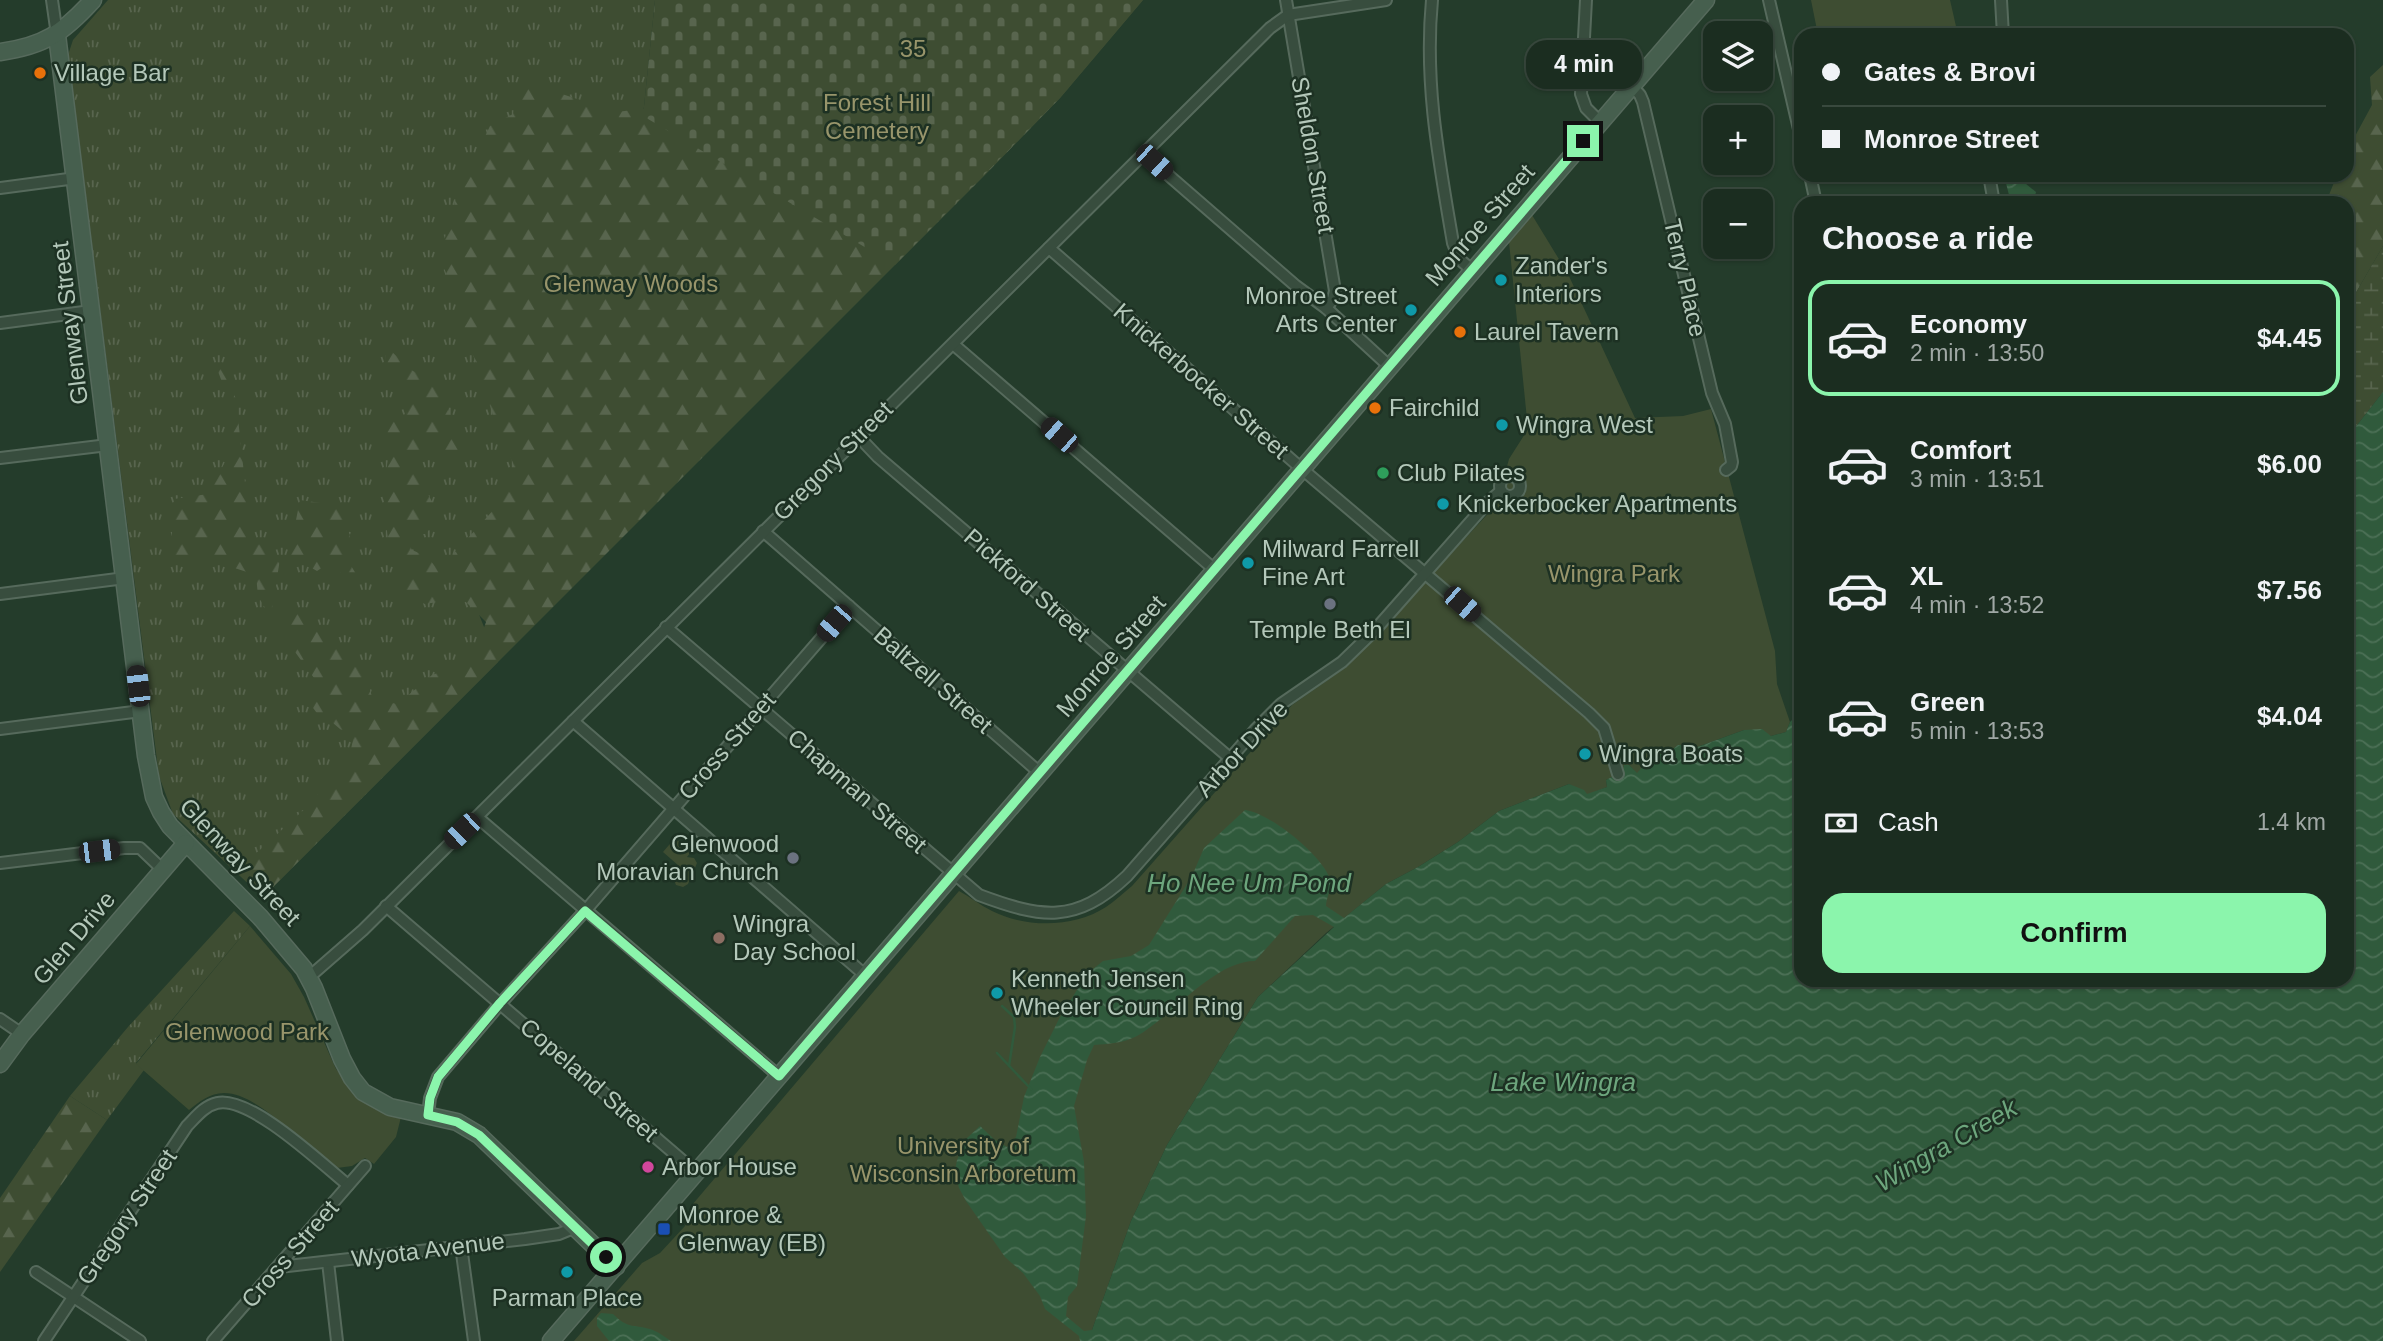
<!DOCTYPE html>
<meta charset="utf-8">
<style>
body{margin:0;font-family:Helvetica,sans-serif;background:#243529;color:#f1f3f6;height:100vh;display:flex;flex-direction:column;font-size:26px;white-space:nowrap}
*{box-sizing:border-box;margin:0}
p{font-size:23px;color:#a0a8a5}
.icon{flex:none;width:38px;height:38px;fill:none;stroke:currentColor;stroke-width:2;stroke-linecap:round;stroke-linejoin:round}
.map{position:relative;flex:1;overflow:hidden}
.sheet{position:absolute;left:1794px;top:196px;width:560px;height:791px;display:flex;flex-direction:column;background:#1b2d20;border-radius:21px;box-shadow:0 2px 5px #0004,0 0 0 2px #39493e}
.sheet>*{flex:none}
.banner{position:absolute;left:1794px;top:28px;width:560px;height:154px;border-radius:21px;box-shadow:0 2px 5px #0004,0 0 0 2px #39493e;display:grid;align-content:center;height:154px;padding:0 28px;background:#1b2d20}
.tools{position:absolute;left:1703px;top:21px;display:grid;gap:14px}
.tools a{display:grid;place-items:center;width:70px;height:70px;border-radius:14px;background:#1b2d20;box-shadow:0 2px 5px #0004,0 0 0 2px #39493e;font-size:35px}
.end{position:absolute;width:32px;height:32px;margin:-16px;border:9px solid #8bf5ac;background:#111;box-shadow:0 0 0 4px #111}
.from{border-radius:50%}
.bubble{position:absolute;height:49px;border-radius:21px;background:#1b2d20;box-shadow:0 2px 5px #0004,0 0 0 2px #39493e;font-size:23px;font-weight:800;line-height:49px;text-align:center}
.car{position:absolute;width:21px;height:42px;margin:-21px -10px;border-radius:9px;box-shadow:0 0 5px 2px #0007;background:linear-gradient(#222 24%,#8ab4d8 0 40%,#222 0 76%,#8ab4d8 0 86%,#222 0)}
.banner b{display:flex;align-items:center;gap:24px;height:66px;font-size:26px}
.banner b+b{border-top:2px solid #39493e}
.banner i{width:18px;height:18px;background:#f1f3f6}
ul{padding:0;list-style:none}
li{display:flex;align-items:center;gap:21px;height:116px;margin:0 14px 10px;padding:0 14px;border:4px solid transparent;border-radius:21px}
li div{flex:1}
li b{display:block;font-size:26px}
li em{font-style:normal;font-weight:800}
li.active{border-color:#8bf5ac}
li>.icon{width:63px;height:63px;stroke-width:1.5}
h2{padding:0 28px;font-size:32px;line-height:84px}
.pay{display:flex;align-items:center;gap:18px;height:77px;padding:0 28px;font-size:26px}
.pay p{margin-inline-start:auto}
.primary-button{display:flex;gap:14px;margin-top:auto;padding:14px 28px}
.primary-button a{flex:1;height:80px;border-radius:21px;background:#8bf5ac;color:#111;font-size:28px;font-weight:800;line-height:80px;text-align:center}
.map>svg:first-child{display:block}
</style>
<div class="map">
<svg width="2383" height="1341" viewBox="0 0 2383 1341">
<defs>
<pattern id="grass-tufts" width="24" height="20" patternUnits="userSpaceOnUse" patternTransform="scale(1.75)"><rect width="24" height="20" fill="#3e4d32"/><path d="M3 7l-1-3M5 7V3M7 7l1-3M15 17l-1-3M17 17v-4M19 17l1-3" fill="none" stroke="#58654e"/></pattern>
<pattern id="forest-firs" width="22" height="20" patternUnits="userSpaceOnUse" patternTransform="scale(1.75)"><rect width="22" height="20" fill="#3e4d32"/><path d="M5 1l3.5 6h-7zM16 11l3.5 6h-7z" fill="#58654e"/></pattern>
<pattern id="wetland-marsh" width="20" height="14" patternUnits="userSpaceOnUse" patternTransform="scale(1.75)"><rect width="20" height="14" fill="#3e4d32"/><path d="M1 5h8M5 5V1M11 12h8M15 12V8" fill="none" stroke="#58654e"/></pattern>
<pattern id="cemetery-stones" width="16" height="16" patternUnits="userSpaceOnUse" patternTransform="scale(1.75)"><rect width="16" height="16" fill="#3e4d32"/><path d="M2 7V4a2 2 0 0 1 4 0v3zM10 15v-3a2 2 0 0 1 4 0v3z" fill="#58654e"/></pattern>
<pattern id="water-waves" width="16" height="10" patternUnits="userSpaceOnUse" patternTransform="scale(1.75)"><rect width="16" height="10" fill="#305a3c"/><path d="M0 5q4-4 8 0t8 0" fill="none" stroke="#4c7056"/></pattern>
</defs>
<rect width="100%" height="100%" fill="#243c2b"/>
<g fill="url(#grass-tufts)">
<path d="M108,0h547l-12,116 -114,358 -71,88 40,100 -225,225 -7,5 -12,-3 -81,-75 -14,-38 -91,-721 5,-15z"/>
<path d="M234,911l16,15 -114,137 8,7 -37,50 -37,-24 58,-69z"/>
</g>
<g fill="url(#forest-firs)">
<path d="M1143,0l-83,98 -75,77 -712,712 -7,5 -12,-3 -16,-19 70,-64 41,-48 4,-18 -20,-17 -14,-7 -11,-15 6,-23 -40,-55 -16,-27 -2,-21 -52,-17 -34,8 4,-67 34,-5 24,-45 -4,-51 -12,-32 9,-3 11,37 15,138 29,21 -8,50 37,4 25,30 29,24 10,33 25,4 34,-29 40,-14 14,-39 -20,-20 -17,-43 48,-53 12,-19 4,-24 -19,-45 -54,-163 17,-60 33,-69 23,-12 6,-34 98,32 23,-3 48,-1z"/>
<path d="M2383,65v181l-29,50 -3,25 -4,4v-122h-35l17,-8 8,-20h10v-24l25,-46 -2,-28z"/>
<path d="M392,352l21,19 27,12 11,34 14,31v12c-12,2 -22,-10 -33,-7 -5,1 -19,11 -25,14l10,2c4,17 16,30 21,47l-12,18h-13l-7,5 6,11c26,10 31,26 32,51l-19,3 -26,-10 2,-14 6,-5 -5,-11 -8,-5c-11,-34 -14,-71 -4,-106l-15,-25 9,-10 23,-4 -8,-26 -15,-20 2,-13z"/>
<path d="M300,500l41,6 3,17 6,12 -3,24 9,15 -6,7 -21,-18 -12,8 -28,-16z"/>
<path d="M70,1096l37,24 -107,152v-74z"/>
</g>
<path fill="url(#wetland-marsh)" d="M2383,246v146l-36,46v-113l4,-4 3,-25z"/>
<path fill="url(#cemetery-stones)" d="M655,0h488l-83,98 -165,167 -252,-149z"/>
<g fill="#3e4d32">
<path d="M1811,0h139l8,35h-140z"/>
<path d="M1532,215l36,59 67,144 48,-2 28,-7 64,242 2,33 13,38 -4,10 -15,4 -27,-6 -55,20 -11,-5 -9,7 -17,4 -15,18 -8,-9 -5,6 -18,9 1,7 -20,8 -18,-11 -70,27 -41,31 -40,25 -32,17 -60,49 -68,64 -91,148 -36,76 -39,109 -12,6v5h-506l68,-78 18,-10 25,-27 7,-21 267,-314c11,6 21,14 33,20 34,17 82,17 114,-4 9,-6 17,-14 26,-21l160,-181 53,-37 152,-164 12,-45 19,-30 -19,-187z"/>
<path d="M675,838l16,14 -4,5 7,1 3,5 -9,21 -5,3 -7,-2 -3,-7 6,-12 -16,-14z"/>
<path d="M250,926l41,48 13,23 32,72 20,24 45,24 -5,20 -22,27 -9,-6 -13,8 -15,2c-9,-6 -18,-12 -27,-19 -21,-18 -56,-56 -86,-56 -14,0 -25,9 -35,17l-53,-46z"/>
</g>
<g fill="url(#water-waves)" fill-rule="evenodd">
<path d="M2004,175h11l21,17 -3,11h-22z"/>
<path d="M2383,392v949h-1303l-1,-5 -34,-27 -5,-13 -17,-23 -18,-16 -39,-56 -7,-13 -4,-17 2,-11 9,-21 14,-13 15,14 12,7 9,-10 8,-40 16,-40 20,-40 27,-43 16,-13 28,-5 18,-11 43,-69 12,-28 41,-38c25,3 77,45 85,69 3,9 -4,18 -4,27l18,12 42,-34 32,-17 40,-25 41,-31 70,-27 15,6 3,4 20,-7 -1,-7 17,-9 1,-6h5l8,8 15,-17 17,-4 9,-7h9l2,5 55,-20 18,-1 9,7 15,-4 4,-10 11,-11v269h546v-542zM1313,915l21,12 -76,70 -91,148 -36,76 -39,109 -8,1 -18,-15 2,-19 9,-11 9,-70 -2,-54 -10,-56 13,-46 7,-15c14,-1 30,-2 43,-9 35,-20 77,-75 118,-75l40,-45z"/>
<path d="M601,1313l12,1c15,15 19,10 37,15 7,2 15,8 21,12h-62l-12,-15v-8z"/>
</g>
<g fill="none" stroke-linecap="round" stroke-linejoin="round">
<g stroke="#305a3c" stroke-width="2.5">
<path d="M1002,1006l12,11 1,10 -6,39"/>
<path d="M997,1053l34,36"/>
</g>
<g stroke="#566a5c" stroke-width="14">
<g id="street">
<path d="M52,0l5,35"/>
<path d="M1286,0l49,291 -2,8 -7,9"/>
<path d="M1432,0c-8,83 7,161 21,243l6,16 13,11"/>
<path d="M1586,0l-5,94 5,14 14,14"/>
<path d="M1769,0l32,138"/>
<path d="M2001,0l2,35"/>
<path d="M1631,85l9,10 3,7 69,291 13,31 7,38 -1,4 -5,4"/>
<path d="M1144,154l152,132 30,22 63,58"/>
<path d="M1810,175l6,28"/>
<path d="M1989,175l5,28"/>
<path d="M0,188l76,-10"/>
<path d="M1049,248l253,221 287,244 15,15 14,46"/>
<path d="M0,323l91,-12"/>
<path d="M953,344l262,226"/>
<path d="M858,436l20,21 353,302"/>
<path d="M0,458l108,-13"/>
<circle cx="1510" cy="486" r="10"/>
<path d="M763,531l277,242"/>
<path d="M0,594l125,-16"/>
<path d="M666,627l313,268c62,23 96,30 148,-19l128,-146 26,-26 61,-42 33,-32 113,-128 13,-11"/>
<path d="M573,721l293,255"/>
<path d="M0,729l141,-18"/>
<path d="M477,817l302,259"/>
<path d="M0,863l124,-15h16l22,21"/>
<path d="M386,906l311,267"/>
<path d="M308,978l55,-48 907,-902 18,-13 98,-15"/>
<path d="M0,1019l22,15"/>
<path d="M428,1115l2,-17 8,-21 62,-73 85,-93 264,-305"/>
<path d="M461,1246l13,95"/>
<path d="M328,1262l9,79"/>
<path d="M279,1267l246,-28 34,-5 17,-7"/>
<path d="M36,1272l104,69"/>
<path d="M44,1341l143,-215c9,-9 17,-20 30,-23 33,-8 105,61 131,82"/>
<path d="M213,1341l152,-175"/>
</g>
</g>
<g stroke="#566a5c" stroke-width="19">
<g id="secondary">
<path d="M57,35l89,721 8,41 7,15 9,14 90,91 44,52 10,19 28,71 10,19 11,14 27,15 67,15 22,13 137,132"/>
<path d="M0,52c44,-6 63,-19 93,-52"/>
<path d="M0,1064l22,-30 164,-191"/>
<path d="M551,1341l1155,-1341"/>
</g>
</g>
<use href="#street" stroke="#384d3e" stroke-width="10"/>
<use href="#secondary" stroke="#465f4e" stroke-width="16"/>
</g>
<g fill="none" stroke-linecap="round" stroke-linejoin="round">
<path stroke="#8bf5ac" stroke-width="9" d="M606,1257l-127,-122 -22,-13 -29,-7 2,-17 8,-21 62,-74 85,-92 194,165 804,-935"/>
</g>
<g fill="#e8710a" stroke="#1d3123" stroke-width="2.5">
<circle cx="40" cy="73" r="7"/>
<circle cx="1460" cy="332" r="7"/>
<circle cx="1375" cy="408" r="7"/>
</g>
<g fill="#0f9aa8" stroke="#1d3123" stroke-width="2.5">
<circle cx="1501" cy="280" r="7"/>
<circle cx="1411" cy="310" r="7"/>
<circle cx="1502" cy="425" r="7"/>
<circle cx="1443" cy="504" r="7"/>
<circle cx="1248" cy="563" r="7"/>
<circle cx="1585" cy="754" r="7"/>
<circle cx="997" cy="993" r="7"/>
<circle cx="567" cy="1272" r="7"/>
</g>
<circle fill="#2e9e5b" stroke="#1d3123" stroke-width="2.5" cx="1383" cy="473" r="7"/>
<g fill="#6b7280" stroke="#1d3123" stroke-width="2.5">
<circle cx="1330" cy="604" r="7"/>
<circle cx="793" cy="858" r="7"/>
</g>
<circle fill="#8d6e63" stroke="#1d3123" stroke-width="2.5" cx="719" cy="938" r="7"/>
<circle fill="#d1479c" stroke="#1d3123" stroke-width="2.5" cx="648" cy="1167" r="7"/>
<rect fill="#1a4fb4" stroke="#1d3123" stroke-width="2.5" x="657" y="1222" width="14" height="14" rx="3.5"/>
<g text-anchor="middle" stroke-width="5" stroke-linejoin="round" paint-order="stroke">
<g font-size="24" fill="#98956b" stroke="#1d3123">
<text x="913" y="57">35</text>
<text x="877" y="111">Forest Hill<tspan x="877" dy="28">Cemetery</tspan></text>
<text x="631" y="292">Glenway Woods</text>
<text x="1614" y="582">Wingra Park</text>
<text x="247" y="1040">Glenwood Park</text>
<text x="963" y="1154">University of<tspan x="963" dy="28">Wisconsin Arboretum</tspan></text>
</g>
<g font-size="24" fill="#b4c8ba" stroke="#1d3123" text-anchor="start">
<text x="54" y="81">Village Bar</text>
<text x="1515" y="274">Zander's<tspan x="1515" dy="28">Interiors</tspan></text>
<text x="1397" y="304" text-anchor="end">Monroe Street<tspan x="1397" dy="28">Arts Center</tspan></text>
<text x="1474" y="340">Laurel Tavern</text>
<text x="1389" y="416">Fairchild</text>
<text x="1516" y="433">Wingra West</text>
<text x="1397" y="481">Club Pilates</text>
<text x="1457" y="512">Knickerbocker Apartments</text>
<text x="1262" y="557">Milward Farrell<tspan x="1262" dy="28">Fine Art</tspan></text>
<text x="1330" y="638" text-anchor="middle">Temple Beth El</text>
<text x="1599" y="762">Wingra Boats</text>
<text x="779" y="852" text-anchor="end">Glenwood<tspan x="779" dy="28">Moravian Church</tspan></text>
<text x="733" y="932">Wingra<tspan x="733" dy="28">Day School</tspan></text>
<text x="1011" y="987">Kenneth Jensen<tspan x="1011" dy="28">Wheeler Council Ring</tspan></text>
<text x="662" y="1175">Arbor House</text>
<text x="678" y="1223">Monroe &amp;<tspan x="678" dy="28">Glenway (EB)</tspan></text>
<text x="567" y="1306" text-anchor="middle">Parman Place</text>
</g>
<g font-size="24" fill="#b4c8ba" stroke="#1d3123">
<text transform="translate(1313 155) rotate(80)" y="8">Sheldon Street</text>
<text transform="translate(1480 225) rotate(-49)" y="8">Monroe Street</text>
<text transform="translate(1685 278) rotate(77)" y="8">Terry Place</text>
<text transform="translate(70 323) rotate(-97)" y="8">Glenway Street</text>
<text transform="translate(1201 381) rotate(41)" y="8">Knickerbocker Street</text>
<text transform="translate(833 461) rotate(-45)" y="8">Gregory Street</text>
<text transform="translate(1027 585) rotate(41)" y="8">Pickford Street</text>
<text transform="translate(1111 656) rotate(-49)" y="8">Monroe Street</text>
<text transform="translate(933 680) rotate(41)" y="8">Baltzell Street</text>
<text transform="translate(727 746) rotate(-49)" y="8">Cross Street</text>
<text transform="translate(1242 749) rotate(-47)" y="8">Arbor Drive</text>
<text transform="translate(857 791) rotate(41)" y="8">Chapman Street</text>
<text transform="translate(240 862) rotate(47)" y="8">Glenway Street</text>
<text transform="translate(74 938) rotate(-50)" y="8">Glen Drive</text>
<text transform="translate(589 1080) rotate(41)" y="8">Copeland Street</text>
<text transform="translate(127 1217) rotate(-56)" y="8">Gregory Street</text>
<text transform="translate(428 1250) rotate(-7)" y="8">Wyota Avenue</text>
<text transform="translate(290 1254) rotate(-49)" y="8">Cross Street</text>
</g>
<g font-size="26" font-style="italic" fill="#6da67d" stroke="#1d3123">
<text x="1249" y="892">Ho Nee Um Pond</text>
<text x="1563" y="1091">Lake Wingra</text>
<text transform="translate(1946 1145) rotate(-30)" y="9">Wingra Creek</text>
</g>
</g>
</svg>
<div class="tools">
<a><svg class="icon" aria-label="layers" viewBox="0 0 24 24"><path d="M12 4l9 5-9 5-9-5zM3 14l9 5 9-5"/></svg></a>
<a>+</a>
<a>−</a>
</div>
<i class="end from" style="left:606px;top:1257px"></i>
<i class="end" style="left:1583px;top:141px"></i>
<div class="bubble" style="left:1526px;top:40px;width:116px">4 min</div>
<i class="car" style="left:1154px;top:162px;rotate:132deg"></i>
<i class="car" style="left:1059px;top:435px;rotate:311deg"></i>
<i class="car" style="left:1462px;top:604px;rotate:131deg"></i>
<i class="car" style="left:834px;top:623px;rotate:221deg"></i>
<i class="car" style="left:138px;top:686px;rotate:353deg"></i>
<i class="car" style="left:462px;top:831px;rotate:226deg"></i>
<i class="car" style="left:99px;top:851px;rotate:83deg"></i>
<div class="banner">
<b><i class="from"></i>Gates &amp; Brovi</b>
<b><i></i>Monroe Street</b>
</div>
<section class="sheet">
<h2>Choose a ride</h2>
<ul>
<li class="active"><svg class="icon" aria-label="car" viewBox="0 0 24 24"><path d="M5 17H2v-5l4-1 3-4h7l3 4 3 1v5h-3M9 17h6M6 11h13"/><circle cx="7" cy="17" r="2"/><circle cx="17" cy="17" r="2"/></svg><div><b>Economy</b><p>2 min · 13:50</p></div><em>$4.45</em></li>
<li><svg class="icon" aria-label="car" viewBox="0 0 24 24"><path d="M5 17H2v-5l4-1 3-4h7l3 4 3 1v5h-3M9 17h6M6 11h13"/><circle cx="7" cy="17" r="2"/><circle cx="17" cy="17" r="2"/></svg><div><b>Comfort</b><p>3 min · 13:51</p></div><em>$6.00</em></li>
<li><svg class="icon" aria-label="car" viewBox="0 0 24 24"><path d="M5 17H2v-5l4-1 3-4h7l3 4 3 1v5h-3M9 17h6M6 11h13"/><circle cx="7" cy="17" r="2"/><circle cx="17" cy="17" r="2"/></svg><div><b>XL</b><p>4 min · 13:52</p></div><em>$7.56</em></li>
<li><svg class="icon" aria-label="car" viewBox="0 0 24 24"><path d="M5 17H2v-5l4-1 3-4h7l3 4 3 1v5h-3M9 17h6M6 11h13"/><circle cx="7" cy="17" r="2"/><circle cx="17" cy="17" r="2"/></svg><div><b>Green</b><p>5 min · 13:53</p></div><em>$4.04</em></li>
</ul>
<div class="pay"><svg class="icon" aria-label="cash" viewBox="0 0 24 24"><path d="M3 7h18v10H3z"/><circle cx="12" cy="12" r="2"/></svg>Cash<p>1.4 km</p></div>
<div class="primary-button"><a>Confirm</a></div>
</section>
</div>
